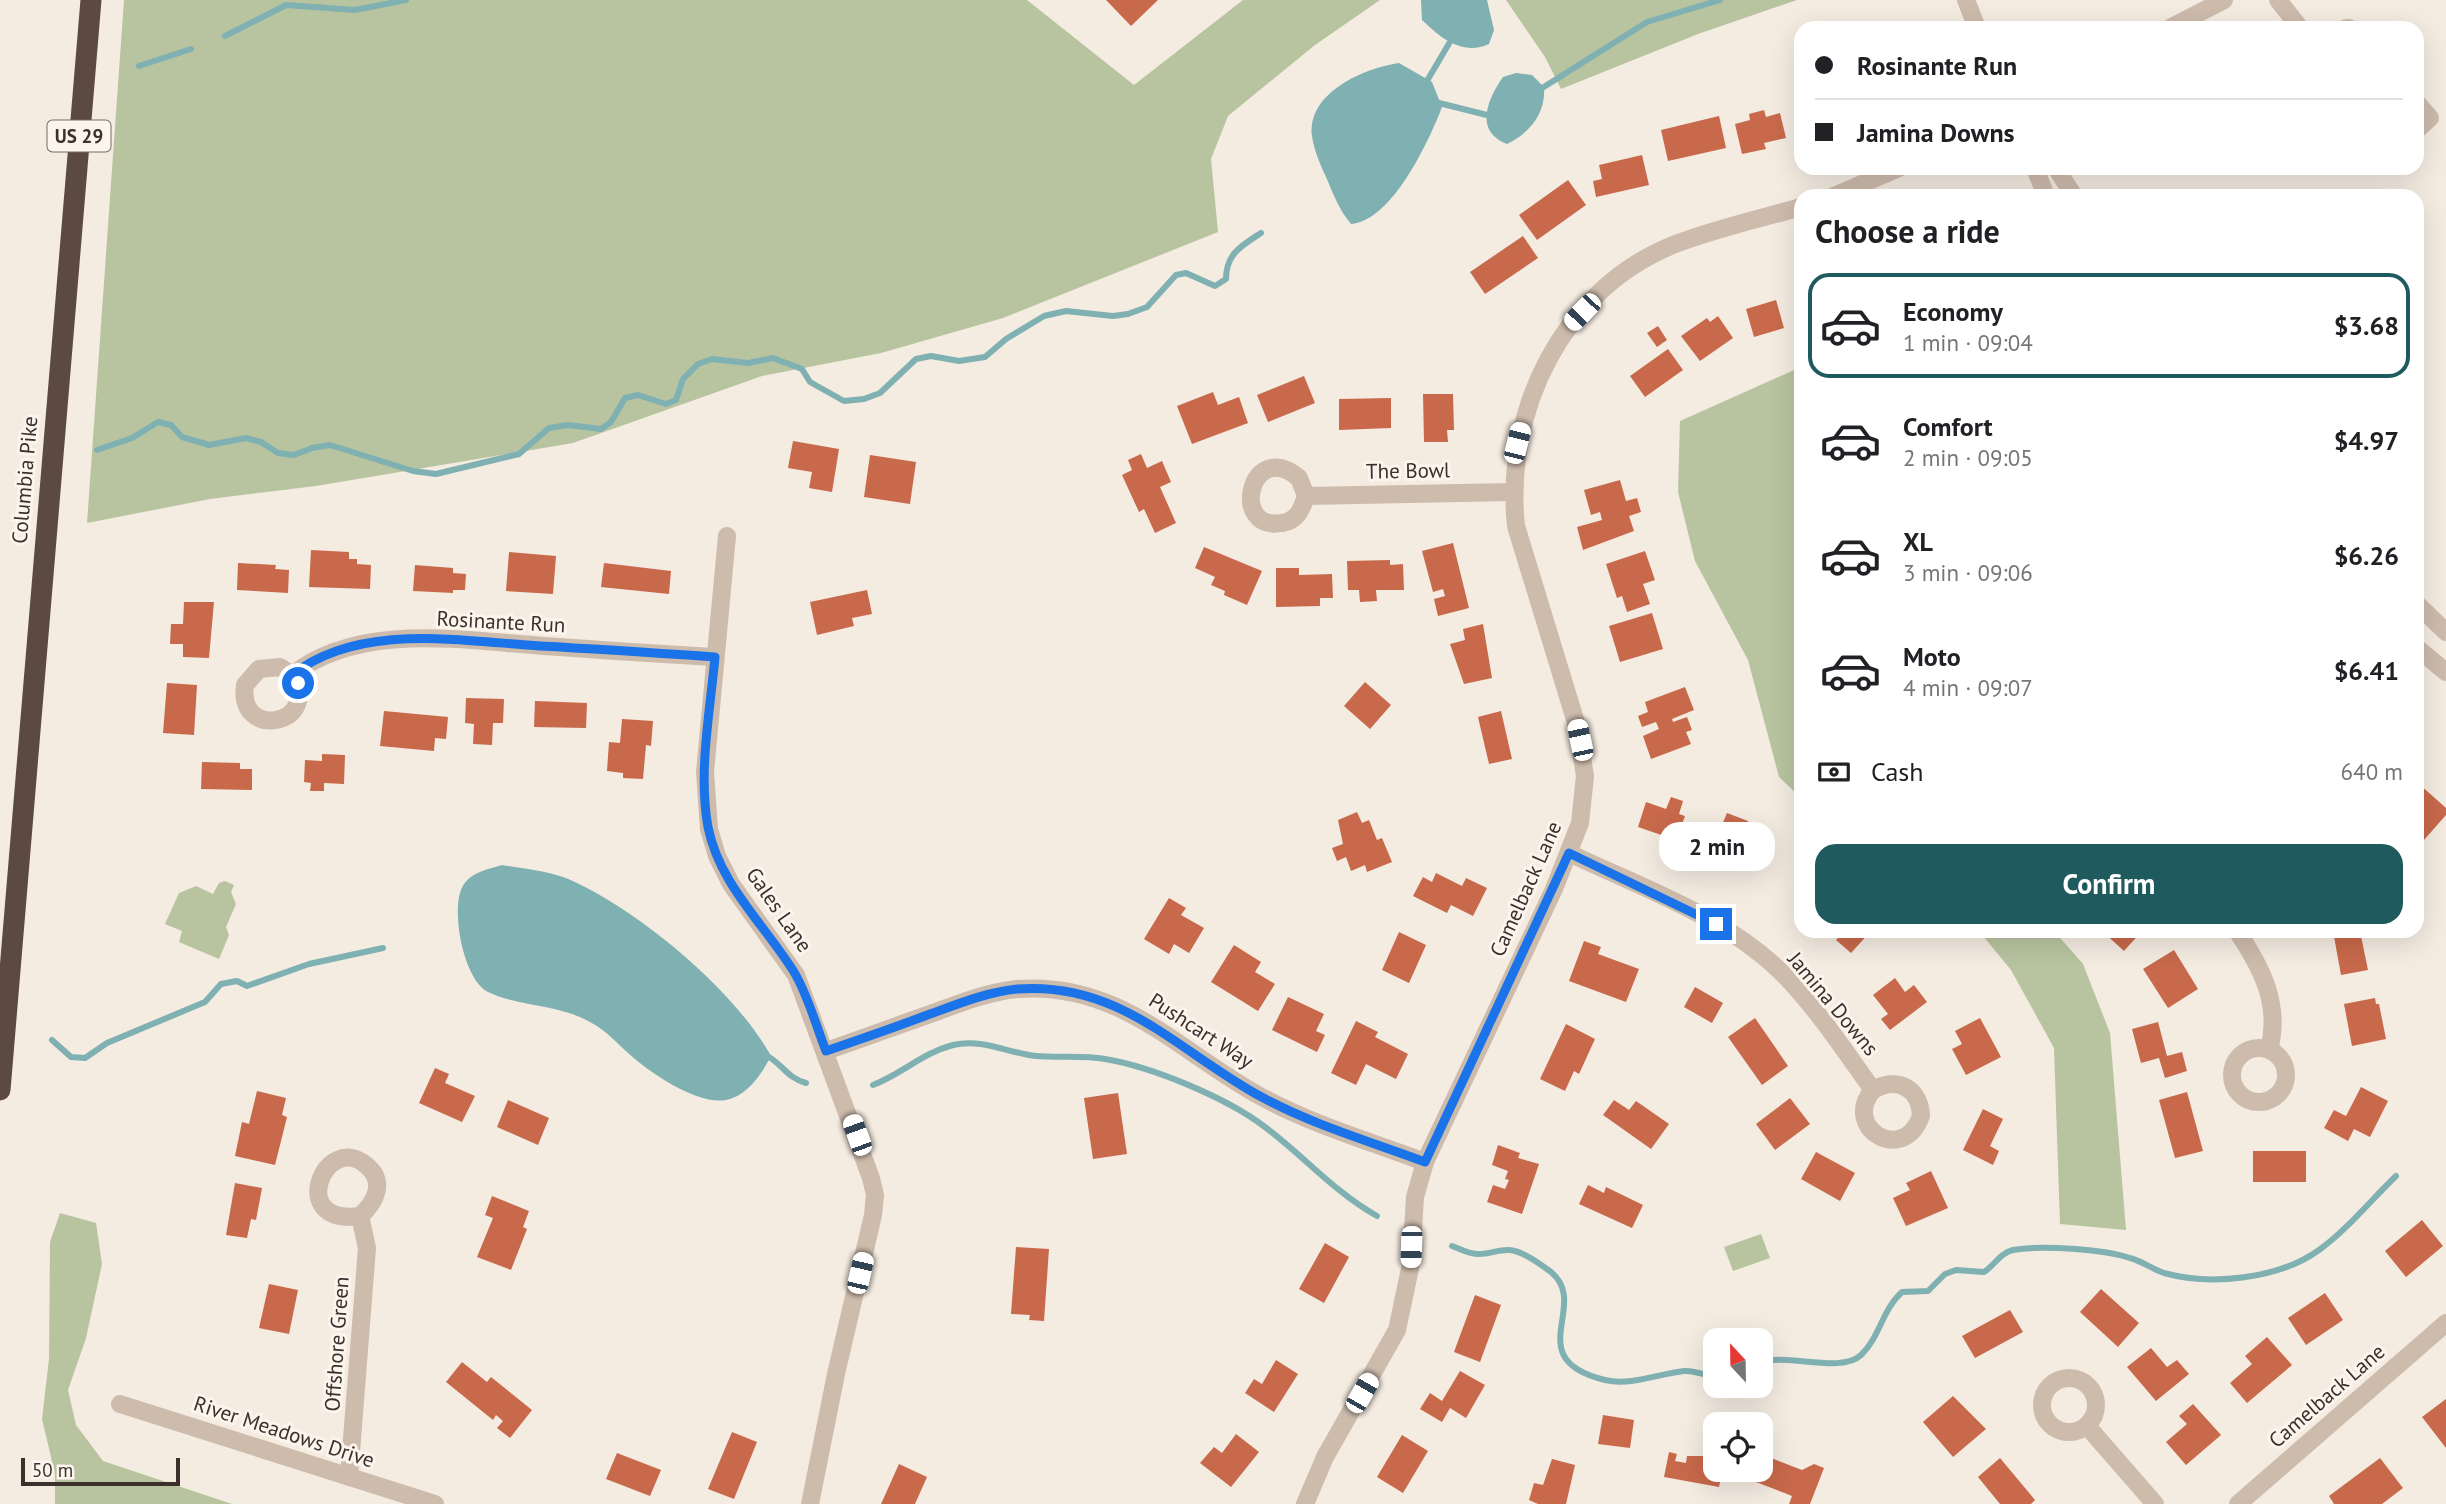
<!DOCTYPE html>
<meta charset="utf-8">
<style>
body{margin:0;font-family:"PT Sans",sans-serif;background:#f2f2f2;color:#202124;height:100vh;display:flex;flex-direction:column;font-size:26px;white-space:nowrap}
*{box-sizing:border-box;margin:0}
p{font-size:23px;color:#757577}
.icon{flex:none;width:38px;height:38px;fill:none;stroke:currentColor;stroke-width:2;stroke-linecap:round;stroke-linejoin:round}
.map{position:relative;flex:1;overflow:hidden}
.panel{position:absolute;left:1794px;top:189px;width:630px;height:749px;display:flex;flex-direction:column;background:#fff;border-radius:21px;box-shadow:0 7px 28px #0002}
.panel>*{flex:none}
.hud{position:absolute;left:1794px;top:21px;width:630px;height:154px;border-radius:21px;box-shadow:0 7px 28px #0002;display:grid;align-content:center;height:154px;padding:0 21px;background:#fff}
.needle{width:46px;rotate:338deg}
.controls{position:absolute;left:1703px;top:1328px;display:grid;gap:14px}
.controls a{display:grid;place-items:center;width:70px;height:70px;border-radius:14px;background:#fff;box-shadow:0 7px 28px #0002;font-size:35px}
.scale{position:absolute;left:21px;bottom:18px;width:159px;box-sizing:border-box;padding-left:7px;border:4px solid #3b302b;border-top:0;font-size:19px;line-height:24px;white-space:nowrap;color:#3b302b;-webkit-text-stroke:5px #fbf5ee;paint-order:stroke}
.end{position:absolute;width:32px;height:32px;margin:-16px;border:9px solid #1a73e8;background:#fff;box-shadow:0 0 0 4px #fff}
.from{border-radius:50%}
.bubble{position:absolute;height:49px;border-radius:21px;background:#fff;box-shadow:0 7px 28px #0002;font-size:23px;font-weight:600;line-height:49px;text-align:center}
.car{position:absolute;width:21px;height:42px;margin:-21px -10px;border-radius:9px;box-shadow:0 0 5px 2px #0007;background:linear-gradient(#fff 24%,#345 0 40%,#fff 0 76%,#345 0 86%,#fff 0)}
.hud b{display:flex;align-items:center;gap:24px;height:66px;font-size:26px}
.hud b+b{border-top:2px solid #e0e0e0}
.hud i{width:18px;height:18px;background:#202124}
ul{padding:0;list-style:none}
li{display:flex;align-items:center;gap:21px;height:105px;margin:0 14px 10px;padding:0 7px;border:4px solid transparent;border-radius:21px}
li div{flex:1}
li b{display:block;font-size:26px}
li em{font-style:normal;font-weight:600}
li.current{border-color:#1f5a5e}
li>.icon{width:63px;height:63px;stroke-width:1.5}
h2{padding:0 21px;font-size:32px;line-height:84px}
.pay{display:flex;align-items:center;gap:18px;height:77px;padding:0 21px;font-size:26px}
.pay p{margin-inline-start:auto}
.button{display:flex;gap:14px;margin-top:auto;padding:14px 21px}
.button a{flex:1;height:80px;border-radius:21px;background:#1f5a5e;color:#fff;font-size:28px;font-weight:600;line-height:80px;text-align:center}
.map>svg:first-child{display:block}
</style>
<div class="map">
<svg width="2446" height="1504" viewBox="0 0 2446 1504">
<rect width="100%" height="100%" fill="#f4ebe1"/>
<g fill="#b8c4a0">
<path d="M124,0h903l107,85 109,-85h137l-65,45 -87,71 -17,43 7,73 -215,86 -122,35 -119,23 -189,67 -257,43 -106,13 -123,24z"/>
<path d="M1506,0h291l-99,34 -137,55 -16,-32z"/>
<path d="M1801,367v431l-22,-21 -31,-117 -53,-99 -17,-69 2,-71z"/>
<path d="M225,881l9,4 -3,7 5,12 -10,23 3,8 -10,24 -40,-17 3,-11 -17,-7 14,-31 17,-7 17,8 6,-11z"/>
<path d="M1979,931h75l29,33 27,69 16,197 -66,-6 -6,-176 -43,-78z"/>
<path d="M60,1213l36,10 6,41 -16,74 -18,52 8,35 27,36 129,43h-177v-30l-13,-55 7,-60 1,-117z"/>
<path d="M1761,1234l9,24 -37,13 -9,-24z"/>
</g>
<g fill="#7fb0b2">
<path d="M1421,0h66l7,30 -5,14c-27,12 -48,-6 -67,-24z"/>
<path d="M1399,63l33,19 10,25c-13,34 -50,114 -91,117 -12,-14 -18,-31 -25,-47 -6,-13 -12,-27 -14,-41 -5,-44 53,-68 87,-73z"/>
<path d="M1516,73l16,2 12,12c2,26 -14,46 -37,57 -33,-13 -20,-44 -4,-67z"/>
<path d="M502,865c24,4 51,6 73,17 68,32 160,109 196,174 -9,17 -23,40 -45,44 -27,5 -71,-24 -91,-41 -15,-12 -27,-28 -45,-37 -32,-18 -71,-15 -102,-30 -25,-12 -39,-87 -24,-108 8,-12 25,-15 38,-19z"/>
</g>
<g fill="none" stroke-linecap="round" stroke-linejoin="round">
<g stroke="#7fb0b2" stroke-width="6">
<path d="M225,36l61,-31 69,5 51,-10"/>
<path d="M139,66l52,-17"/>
<path d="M1424,86l30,-51"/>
<path d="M1539,90l108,-68 73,-22"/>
<path d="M1435,102l52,13 8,-2"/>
<path d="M97,450l35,-12 26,-16 13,3 11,12 27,8 37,-7 15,4 17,11 16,2 18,-7 18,-3 83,26 23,3 83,-20 30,-26 19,-3 33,4 10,-7 14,-24 13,-3 28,9 10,-4 7,-21 15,-15 14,-5 36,4 25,-5 29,11 8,13 34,19 20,-2 16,-6 36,-34 15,-3 28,5 26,-4 21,-18 38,-23 22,-5 47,5 15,-2 19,-7 29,-32 10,-2 29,13 11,-7c0,-25 15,-33 35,-46"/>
<path d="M52,1040l19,17 14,1 22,-15 98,-41 16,-18 16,-3 10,5 62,-22 74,-16"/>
<path d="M763,1054c17,6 23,24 43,29"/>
<path d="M873,1085c29,-11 49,-32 80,-40 29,-7 55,8 83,11 23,2 47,-1 69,3 48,8 122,39 160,68 39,29 69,65 112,89"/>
<path d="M1452,1246c8,3 17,8 25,8 11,1 22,-5 32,-4 14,1 31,14 42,22 40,33 -32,87 54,108 26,6 53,-6 79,-9 9,-1 22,4 31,6"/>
<path d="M1760,1362c28,-9 81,12 101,-7 19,-18 21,-45 41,-63l26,-1 17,-17 11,-4 28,2c11,-7 16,-19 29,-22 29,-5 89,-1 117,8 12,3 22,11 34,15 47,13 115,6 155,-23 28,-20 52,-50 77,-74"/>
</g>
</g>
<g fill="#c8694b">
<path d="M1106,0h52l-27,26z"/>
<path d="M1764,110l2,7 14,-4 6,25 -22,5 2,6 -24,5 -7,-30 15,-4 -1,-6z"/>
<path d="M1719,116l7,32 -58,13 -7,-31z"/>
<path d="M1642,155l7,30 -53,12 -3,-16 9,-2 -3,-14z"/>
<path d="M1568,180l18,25 -49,35 -18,-25z"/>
<path d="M1523,236l15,22 -53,36 -15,-22z"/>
<path d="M1776,300l8,28 -30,9 -8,-28z"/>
<path d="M1718,316l15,22 -33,23 -19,-25 26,-18 3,4z"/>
<path d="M1658,326l9,14 -10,7 -10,-14z"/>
<path d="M1668,349l15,21 -38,27 -15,-21z"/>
<path d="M1304,376l11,27 -47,19 -11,-27z"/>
<path d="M1213,392l5,13 21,-8 9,26 -56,21 -15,-38z"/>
<path d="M1423,394h30l1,36h-7l1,12h-24z"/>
<path d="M1391,398v30l-52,2v-31z"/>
<path d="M793,441l46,8 -7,43 -23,-4 3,-16 -24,-4z"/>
<path d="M1141,454l6,14 15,-7 9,21 -11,5 16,36 -21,10 -11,-24 -5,3 -17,-37 10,-5 -4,-10z"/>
<path d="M870,455l46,7 -6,42 -46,-7z"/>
<path d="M1620,480l6,21 11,-3 4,14 -12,4 5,15 -51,19 -6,-23 25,-7 -2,-8 -9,3 -7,-25z"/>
<path d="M1453,543l16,65 -31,8 -4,-17 11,-3 -2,-7 -10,3 -11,-41z"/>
<path d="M1204,547l58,24 -15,34 -23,-10 1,-4 -14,-6 4,-8 -20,-9z"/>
<path d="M311,550l38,2v7h8v5l14,1 -1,24 -61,-2z"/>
<path d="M1645,551l10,29 -12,4 7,20 -23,8 -5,-16 -5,2 -11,-34z"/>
<path d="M509,552l47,4 -3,38 -47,-3z"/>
<path d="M1390,560v5l13,-1 1,26h-28l1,11 -17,1 -1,-12h-11l-1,-29z"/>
<path d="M238,563l38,2 -1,4 14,1 -1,23 -51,-3z"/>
<path d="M604,563l67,8 -2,23 -68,-7z"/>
<path d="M415,565l38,3v5l13,1 -1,16h-12v3l-40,-2z"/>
<path d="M1276,568h23v7l33,-1 1,24h-13v8l-44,1z"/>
<path d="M867,590l5,24 -20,4 2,8 -37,9 -7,-33z"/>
<path d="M184,602h30l-5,56 -26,-1v-13h-13l1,-20h12z"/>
<path d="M1652,613l11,36 -43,13 -11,-36z"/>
<path d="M1483,624l9,54 -28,6 -14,-40 15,-4 -2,-11z"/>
<path d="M1365,682l26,23 -21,24 -26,-23z"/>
<path d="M167,683l30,2 -3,50 -31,-2z"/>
<path d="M1685,687l9,23 -22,9 1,3 14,-5 5,13 -6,2 5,12 -40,15 -8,-23 16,-7 -3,-7 -14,5 -4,-11 10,-4 -3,-10z"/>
<path d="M466,698l38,1 -1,24h-10l-1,22 -19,-1 1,-20 -9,-1z"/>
<path d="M535,701l52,2 -1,25 -52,-1z"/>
<path d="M384,711l64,6 -2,22 -11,-1 -1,13 -54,-5z"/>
<path d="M1501,711l11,48 -23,5 -11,-47z"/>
<path d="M622,719l31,2 -2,25 -5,-1 -3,34 -20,-1v-5l-16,-2 2,-29 11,1z"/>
<path d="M322,754l23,1 -1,29 -20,-1v8h-14l1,-8 -7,-1 1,-22 17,1z"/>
<path d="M202,762l38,1v6h12v21l-51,-1z"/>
<path d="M2419,784l27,24v7l-22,25 -7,-6z"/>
<path d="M1671,797l12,4 -4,13 6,2 -9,24 -38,-13 8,-25 20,7z"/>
<path d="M1357,812l5,11 7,-3 8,20 5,-2 10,24 -25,10 -2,-7 -14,6 -5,-14 -9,4 -5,-13 11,-4 -5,-24z"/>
<path d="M1727,813l21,8 -13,34 -22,-9z"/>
<path d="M1436,873l26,13 4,-8 21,10 -14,28 -22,-11 -4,8 -34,-17 10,-19 9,5z"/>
<path d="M1169,898l17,10 -5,7 23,13 -15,25 -15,-9 -5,10 -25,-15z"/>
<path d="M1845,931h26l-20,22 -15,-13z"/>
<path d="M2102,931h40l-18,20z"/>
<path d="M2333,931h27l8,39 -27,5z"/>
<path d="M1399,932l27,13 -17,38 -27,-13z"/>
<path d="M1584,941l17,6 -3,7 41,15 -13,33 -57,-21z"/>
<path d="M1234,945l27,17 -6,10 20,12 -17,27 -47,-29z"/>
<path d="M2174,950l24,39 -30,19 -25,-39z"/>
<path d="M1895,978l10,14 9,-7 13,17 -37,28 -9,-11 7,-5 -15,-19z"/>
<path d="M1695,987l28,16 -11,20 -28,-16z"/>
<path d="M1288,997l36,17 -8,17 9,4 -8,17 -45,-22z"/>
<path d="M2375,998l1,6h3l7,35 -34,7 -8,-42z"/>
<path d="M1755,1018l33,48 -26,19 -34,-48z"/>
<path d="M1980,1018l21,39 -35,18 -14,-26 10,-5 -7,-13z"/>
<path d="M1356,1021l22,11 -3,5 33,17 -12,25 -30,-15 -10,21 -25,-12z"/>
<path d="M2158,1022l9,34 15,-4 5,19 -22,7 -6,-20 -18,5 -9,-34z"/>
<path d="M1566,1024l29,15 -16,35 -5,-3 -9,20 -25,-12z"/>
<path d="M435,1068l14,6 -4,9 30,13 -13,26 -43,-19z"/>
<path d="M2361,1087l27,14 -18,36 -16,-8 -6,12 -24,-13 10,-18 12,6z"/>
<path d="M257,1091l29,7 -4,17 5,2 -12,48 -40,-9 7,-34 7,2z"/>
<path d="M2187,1092l16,59 -28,7 -16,-58z"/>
<path d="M1118,1093l9,61 -34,5 -9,-61z"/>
<path d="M1790,1098l20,26 -35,26 -19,-26z"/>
<path d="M508,1100l41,18 -11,27 -41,-18z"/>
<path d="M1614,1100l15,10 7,-9 33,23 -18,25 -48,-34z"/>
<path d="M1983,1109l20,10 -13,27 9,5 -6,14 -30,-15z"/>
<path d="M1498,1145l22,8 -2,5 21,6 -17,50 -35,-12 6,-17 12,4 4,-9 -4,-1 3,-8 -16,-6z"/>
<rect x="2253" y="1151" width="53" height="31"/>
<path d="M1816,1152l39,21 -15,28 -39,-22z"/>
<path d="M1931,1171l17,37 -42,18 -13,-28 17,-8 -4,-7z"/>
<path d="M235,1183l27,5 -6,32 -5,-1 -4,19 -21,-3z"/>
<path d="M1588,1185l16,8 2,-6 37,18 -11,23 -53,-24z"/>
<path d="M492,1196l37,15 -6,16 4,2 -16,41 -34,-13 16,-39 -8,-3z"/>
<path d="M2422,1220l21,26 -37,31 -21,-26z"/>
<path d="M1325,1243l24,14 -25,46 -25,-14z"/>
<path d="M1016,1247l33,2 -5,72 -15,-1 1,-5 -19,-1z"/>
<path d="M269,1284l29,6 -9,44 -30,-6z"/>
<path d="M2101,1289l38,34 -21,24 -38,-35z"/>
<path d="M2325,1293l18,27 -37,25 -18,-27z"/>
<path d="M1475,1295l26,10 -21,57 -26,-10z"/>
<path d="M2010,1310l13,22 -48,26 -13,-22z"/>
<path d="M2267,1337l25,28 -45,38 -17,-20 22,-19 -7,-8z"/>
<path d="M2151,1348l16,19 10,-7 12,14 -33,27 -29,-34z"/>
<path d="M1276,1360l22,14 -24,38 -29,-19 9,-14 8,5z"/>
<path d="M462,1362l25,20 4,-5 41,33 -22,28 -13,-10 6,-7 -7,-6 -3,5 -47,-38z"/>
<path d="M1460,1371l25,14 -19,33 -16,-10 -8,14 -22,-13 10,-16 12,8z"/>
<path d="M1953,1396l33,33 -33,28 -30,-35z"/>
<path d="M2446,1399v49l-24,-31z"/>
<path d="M2193,1404l28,31 -35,30 -20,-23 21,-18 -8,-8z"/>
<path d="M1603,1415l31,5 -4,28 -32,-4z"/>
<path d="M732,1432l25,10 -23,57 -26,-10z"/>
<path d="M1236,1434l23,18 -28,35 -31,-24 14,-16 8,6z"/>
<path d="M1402,1435l26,16 -25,42 -26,-16z"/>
<path d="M1669,1452l8,2 -2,7 11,2 1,-7h28v14l7,2 -3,15 -55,-10z"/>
<path d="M617,1453l44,17 -11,26 -44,-17z"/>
<path d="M1766,1456l36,14 12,-6 10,4 -14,36h-21l3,-8 -36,-14z"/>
<path d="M2000,1458l35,42 -4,4h-31l-22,-27z"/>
<path d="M2380,1458l23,30 -21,16h-48l-5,-8z"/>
<path d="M1552,1459l23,6 -9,39h-28l-9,-4 5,-17 9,2z"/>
<path d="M899,1464l28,13 -12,27h-34z"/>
</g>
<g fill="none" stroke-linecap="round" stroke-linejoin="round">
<g stroke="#cdbbac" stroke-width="18">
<path d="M2278,0l22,28"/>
<path d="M2170,28l54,-28"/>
<path d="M2346,28h3"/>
<path d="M2417,103l13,15 -13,12"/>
<path d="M1834,196l65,-28"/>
<path d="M1306,496l-7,-18c-49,-41 -70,54 -17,45 15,-2 20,-14 24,-27l206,-4"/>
<path d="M727,536l-22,236 4,57 8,27 14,28 65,91 75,203 4,17 -2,20 -37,159 -26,130"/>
<path d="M292,675c31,49 -55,67 -47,10l14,-16 21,-2 12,8c68,-54 174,-34 253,-29 57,4 113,8 170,11"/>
<path d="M1569,853c75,36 162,65 220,127 31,33 57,73 84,110 24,-14 47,-2 48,26 -18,50 -80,11 -48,-26"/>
<path d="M2237,931c25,37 44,74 32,119"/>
<circle cx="2259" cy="1075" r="27"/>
<path d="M826,1051c35,-12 70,-25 104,-37 28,-10 57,-22 87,-25 102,-8 160,61 241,106 52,29 111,46 167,67"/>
<circle cx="2069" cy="1405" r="27"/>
<path d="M120,1404l315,100"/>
<path d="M2087,1426l68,78"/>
<path d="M349,1477l18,-229 -7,-32c16,-14 26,-35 6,-51 -41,-34 -80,61 -6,51"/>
<path d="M1305,1504l20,-47 72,-127 14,-66 4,-67 10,-35 129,-273 26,-66 5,-47 -8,-50 -61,-200c-12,-115 46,-236 157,-281 41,-16 86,-26 128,-38"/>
<path d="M2238,1504l208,-181"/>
</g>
<g stroke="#cdbbac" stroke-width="18">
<path d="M1966,0l11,28"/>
<path d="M2035,168l11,28"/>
<path d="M2056,168l18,28"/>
<path d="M2417,604l29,28"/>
<path d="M2417,648l29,24"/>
</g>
<path stroke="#5c4a42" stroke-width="21" d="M0,1090l91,-1090"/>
</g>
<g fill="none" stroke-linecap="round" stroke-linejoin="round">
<path stroke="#1a73e8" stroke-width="9" d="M298,683l-6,-8c67,-53 169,-34 248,-29 58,3 117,7 175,11 -5,55 -17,115 -7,170 11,57 57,98 86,145 14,23 22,54 32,79 35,-12 70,-24 104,-37 28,-10 57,-22 87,-25 102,-8 160,61 241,106 52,29 111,46 167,67l144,-309 147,71"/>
</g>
<g text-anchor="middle" stroke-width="6" stroke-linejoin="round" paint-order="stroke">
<rect fill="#fbf5ee" stroke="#756b66" stroke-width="2" x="47.5" y="120.5" width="63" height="31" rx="5"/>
<g font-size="19" font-weight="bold" fill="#3b302b">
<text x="79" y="143">US 29</text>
</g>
<g font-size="21" fill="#3b302b" stroke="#fbf5ee">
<text transform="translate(1408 471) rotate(-1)" y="7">The Bowl</text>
<text transform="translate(25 480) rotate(-85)" y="7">Columbia Pike</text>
<text transform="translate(501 622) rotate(3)" y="7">Rosinante Run</text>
<text transform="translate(1526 889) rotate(-66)" y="7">Camelback Lane</text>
<text transform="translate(779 910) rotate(55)" y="7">Gales Lane</text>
<text transform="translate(1833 1004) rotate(50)" y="7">Jamina Downs</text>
<text transform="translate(1201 1031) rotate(33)" y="7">Pushcart Way</text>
<text transform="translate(337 1344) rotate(-86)" y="7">Offshore Green</text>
<text transform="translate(2327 1396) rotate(-41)" y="7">Camelback Lane</text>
<text transform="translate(284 1432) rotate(18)" y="7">River Meadows Drive</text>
</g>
</g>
</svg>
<div class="controls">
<a><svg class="needle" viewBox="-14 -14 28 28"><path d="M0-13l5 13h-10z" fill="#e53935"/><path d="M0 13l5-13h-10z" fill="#757577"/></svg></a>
<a><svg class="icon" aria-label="locate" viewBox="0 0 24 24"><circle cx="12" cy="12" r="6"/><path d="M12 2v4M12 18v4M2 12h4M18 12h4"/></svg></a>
</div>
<div class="scale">50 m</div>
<i class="end from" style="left:298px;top:683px"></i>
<i class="end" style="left:1716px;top:924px"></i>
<div class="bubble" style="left:1659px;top:822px;width:116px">2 min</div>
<i class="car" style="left:1582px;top:312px;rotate:224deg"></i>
<i class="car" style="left:1517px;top:443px;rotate:14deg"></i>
<i class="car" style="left:1580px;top:740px;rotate:348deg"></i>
<i class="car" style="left:857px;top:1135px;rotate:340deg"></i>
<i class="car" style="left:1411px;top:1247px;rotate:182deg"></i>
<i class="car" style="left:860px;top:1273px;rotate:13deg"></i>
<i class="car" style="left:1362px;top:1393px;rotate:30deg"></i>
<div class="hud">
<b><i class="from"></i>Rosinante Run</b>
<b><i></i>Jamina Downs</b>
</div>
<section class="panel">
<h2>Choose a ride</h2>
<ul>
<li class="current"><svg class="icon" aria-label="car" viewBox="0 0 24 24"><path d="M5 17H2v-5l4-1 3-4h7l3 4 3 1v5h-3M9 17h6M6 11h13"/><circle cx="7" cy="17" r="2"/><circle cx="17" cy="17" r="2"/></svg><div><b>Economy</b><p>1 min · 09:04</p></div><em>$3.68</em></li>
<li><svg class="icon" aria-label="car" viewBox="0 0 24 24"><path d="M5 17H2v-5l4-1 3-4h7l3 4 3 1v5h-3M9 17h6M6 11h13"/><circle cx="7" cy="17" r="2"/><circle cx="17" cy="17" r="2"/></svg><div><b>Comfort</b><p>2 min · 09:05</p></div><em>$4.97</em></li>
<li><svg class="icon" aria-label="car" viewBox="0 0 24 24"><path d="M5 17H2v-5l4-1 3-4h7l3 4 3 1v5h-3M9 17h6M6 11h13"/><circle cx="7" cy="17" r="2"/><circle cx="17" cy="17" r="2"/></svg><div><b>XL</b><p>3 min · 09:06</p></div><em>$6.26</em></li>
<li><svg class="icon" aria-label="car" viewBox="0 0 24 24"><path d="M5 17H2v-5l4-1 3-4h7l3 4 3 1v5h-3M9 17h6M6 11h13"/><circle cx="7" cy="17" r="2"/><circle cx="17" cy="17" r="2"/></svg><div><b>Moto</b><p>4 min · 09:07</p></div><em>$6.41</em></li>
</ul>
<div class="pay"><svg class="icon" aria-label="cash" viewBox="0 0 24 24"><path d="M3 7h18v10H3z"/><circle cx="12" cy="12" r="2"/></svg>Cash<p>640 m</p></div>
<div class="button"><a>Confirm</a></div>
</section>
</div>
